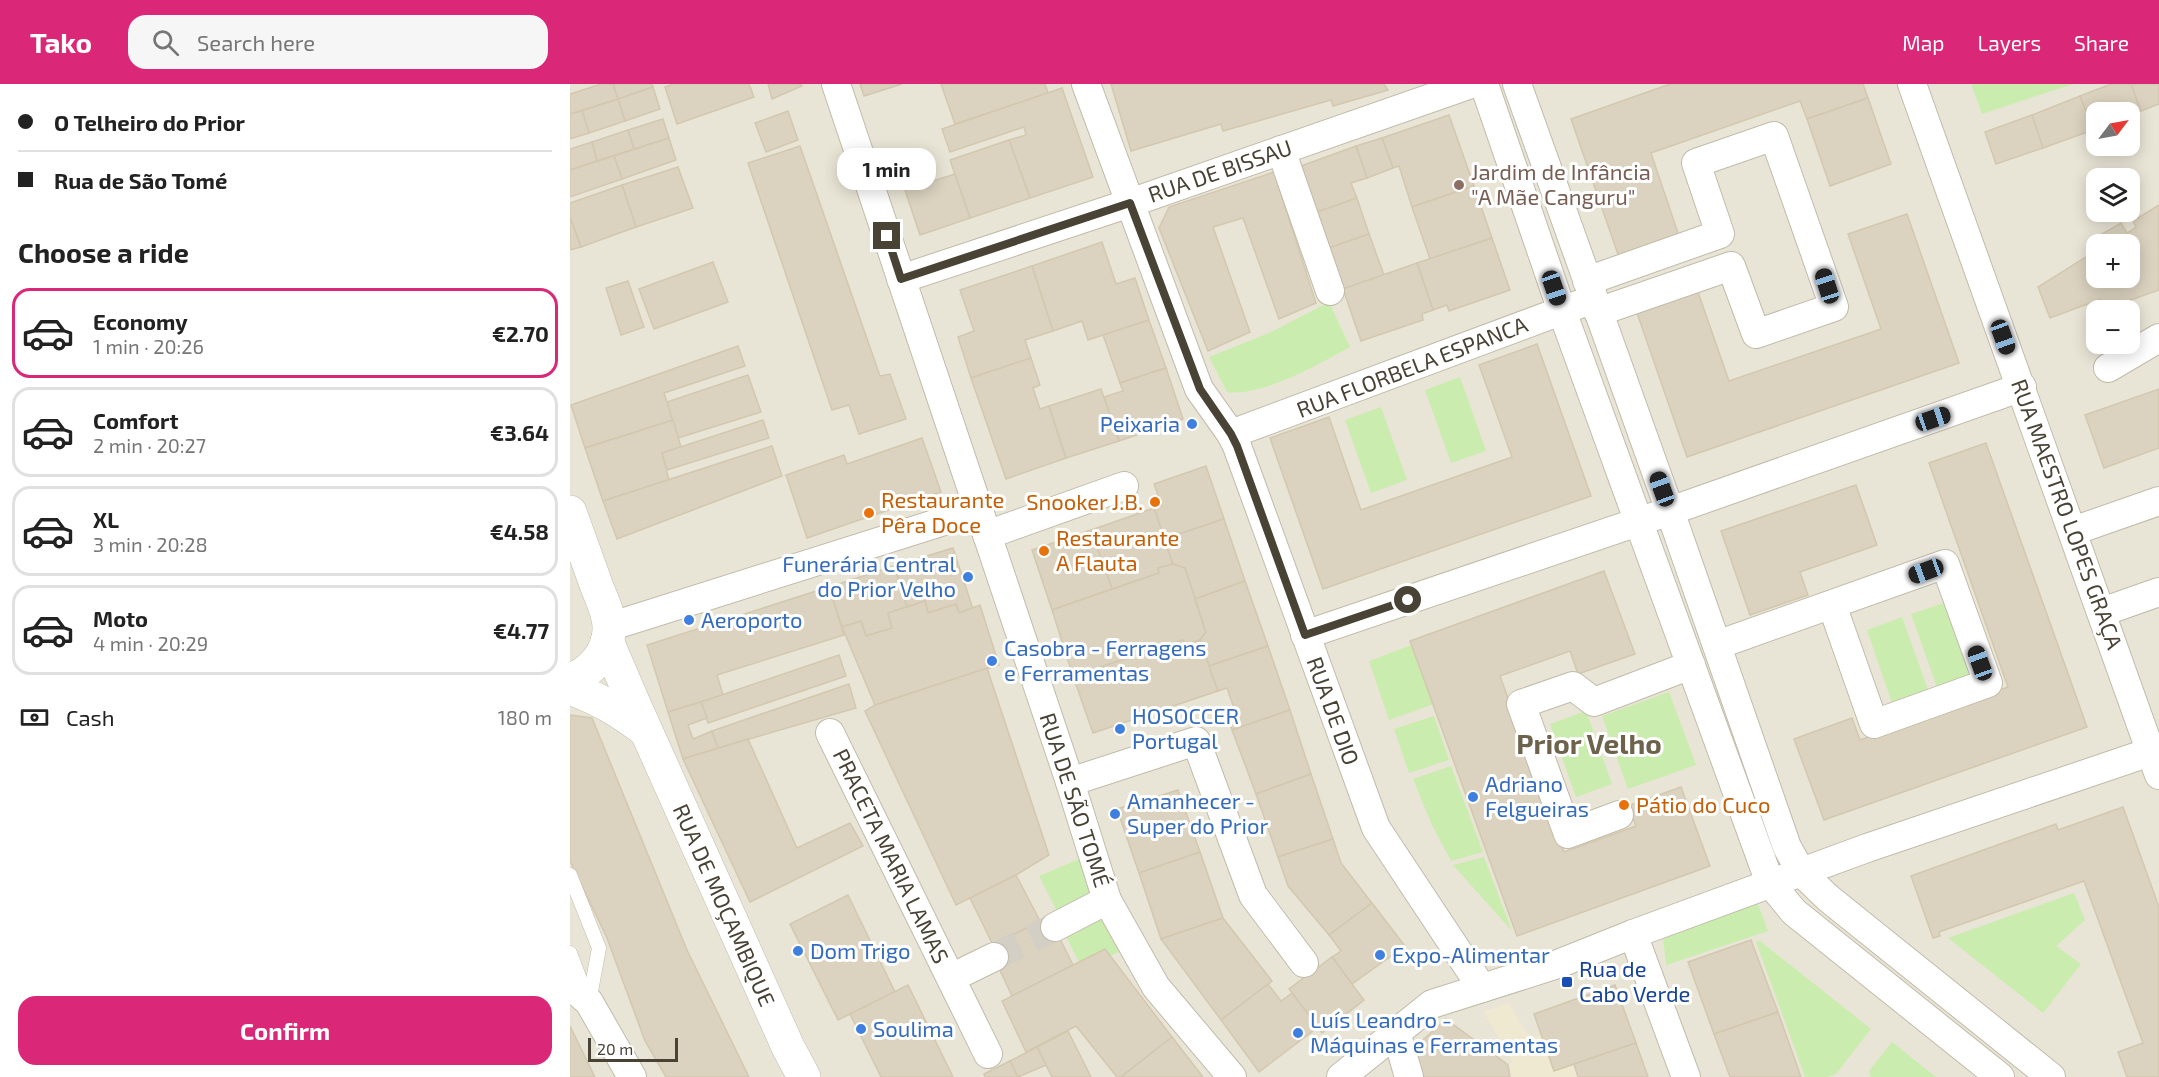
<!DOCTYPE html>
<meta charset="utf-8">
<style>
body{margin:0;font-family:"Exo 2",sans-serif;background:#f6f6f6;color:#222;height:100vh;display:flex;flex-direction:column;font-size:22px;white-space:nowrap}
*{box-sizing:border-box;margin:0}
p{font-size:20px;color:#767676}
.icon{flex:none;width:33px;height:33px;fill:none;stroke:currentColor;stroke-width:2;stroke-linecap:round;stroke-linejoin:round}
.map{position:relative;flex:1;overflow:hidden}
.side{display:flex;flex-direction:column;background:#fff;width:570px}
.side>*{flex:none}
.banner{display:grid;align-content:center;height:132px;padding:0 18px;background:#fff}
.needle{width:39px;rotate:58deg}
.tools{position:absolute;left:1516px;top:18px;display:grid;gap:12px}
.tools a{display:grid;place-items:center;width:54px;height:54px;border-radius:12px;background:#fff;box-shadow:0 3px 15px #0003;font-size:30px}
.scale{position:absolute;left:18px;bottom:15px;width:90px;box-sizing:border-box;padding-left:6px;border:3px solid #494336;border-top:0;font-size:16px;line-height:21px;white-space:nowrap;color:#494336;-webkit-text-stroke:4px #fff;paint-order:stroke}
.end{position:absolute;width:27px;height:27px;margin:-14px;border:8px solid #494336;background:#fff;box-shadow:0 0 0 3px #fff}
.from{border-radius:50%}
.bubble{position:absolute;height:42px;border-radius:18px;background:#fff;box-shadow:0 3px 15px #0003;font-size:20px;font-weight:700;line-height:42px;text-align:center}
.car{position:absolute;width:18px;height:36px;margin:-18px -9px;border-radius:8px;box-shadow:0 0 4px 2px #0007;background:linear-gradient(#222 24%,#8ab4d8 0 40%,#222 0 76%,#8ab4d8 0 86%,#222 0)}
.banner b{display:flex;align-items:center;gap:21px;height:57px;font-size:22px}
.banner b+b{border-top:2px solid #e0e0e0}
.banner i{width:15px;height:15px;background:#222}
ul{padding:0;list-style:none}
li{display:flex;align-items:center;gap:18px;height:90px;margin:0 12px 9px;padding:0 6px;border:3px solid #e0e0e0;border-radius:18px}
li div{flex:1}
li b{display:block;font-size:22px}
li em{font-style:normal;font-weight:700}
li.current{border-color:#db2777}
li>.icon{width:54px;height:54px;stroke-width:1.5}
h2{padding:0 18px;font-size:27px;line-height:72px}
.pay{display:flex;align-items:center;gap:15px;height:66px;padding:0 18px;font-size:22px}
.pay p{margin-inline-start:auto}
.cta{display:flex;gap:12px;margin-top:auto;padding:12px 18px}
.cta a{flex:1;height:69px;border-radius:18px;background:#db2777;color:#fff;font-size:24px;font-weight:700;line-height:69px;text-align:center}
header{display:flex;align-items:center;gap:36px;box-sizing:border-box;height:84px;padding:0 30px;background:#db2777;color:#fff}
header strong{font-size:28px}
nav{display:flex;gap:33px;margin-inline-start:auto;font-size:21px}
.search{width:420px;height:54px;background:#f6f6f6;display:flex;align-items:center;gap:15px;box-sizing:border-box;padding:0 21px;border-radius:18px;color:#767676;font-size:22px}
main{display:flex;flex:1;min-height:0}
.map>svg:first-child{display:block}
</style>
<header>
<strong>Tako</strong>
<div class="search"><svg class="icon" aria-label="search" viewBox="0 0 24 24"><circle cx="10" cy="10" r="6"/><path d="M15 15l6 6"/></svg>Search here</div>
<nav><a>Map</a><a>Layers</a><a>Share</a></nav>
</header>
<main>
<section class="side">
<div class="banner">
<b><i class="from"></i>O Telheiro do Prior</b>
<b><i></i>Rua de São Tomé</b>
</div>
<h2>Choose a ride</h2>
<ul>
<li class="current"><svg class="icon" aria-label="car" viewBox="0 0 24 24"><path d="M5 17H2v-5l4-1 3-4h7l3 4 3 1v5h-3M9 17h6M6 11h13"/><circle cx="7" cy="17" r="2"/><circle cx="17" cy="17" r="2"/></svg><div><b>Economy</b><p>1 min · 20:26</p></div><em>€2.70</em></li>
<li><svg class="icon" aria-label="car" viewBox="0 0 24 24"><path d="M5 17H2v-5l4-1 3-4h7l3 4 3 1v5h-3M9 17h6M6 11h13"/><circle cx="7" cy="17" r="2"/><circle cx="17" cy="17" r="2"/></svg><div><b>Comfort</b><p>2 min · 20:27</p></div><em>€3.64</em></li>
<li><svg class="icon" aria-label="car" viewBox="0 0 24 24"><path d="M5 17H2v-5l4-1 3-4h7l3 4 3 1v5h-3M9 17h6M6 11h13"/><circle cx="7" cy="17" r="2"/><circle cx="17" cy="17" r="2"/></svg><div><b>XL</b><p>3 min · 20:28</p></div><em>€4.58</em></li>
<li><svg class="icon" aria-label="car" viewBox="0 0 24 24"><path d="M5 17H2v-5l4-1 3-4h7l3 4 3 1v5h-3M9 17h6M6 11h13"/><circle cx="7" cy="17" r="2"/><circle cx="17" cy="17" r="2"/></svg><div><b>Moto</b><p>4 min · 20:29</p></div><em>€4.77</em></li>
</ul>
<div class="pay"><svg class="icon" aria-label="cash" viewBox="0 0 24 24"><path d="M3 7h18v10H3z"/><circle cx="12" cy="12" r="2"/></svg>Cash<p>180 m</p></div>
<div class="cta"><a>Confirm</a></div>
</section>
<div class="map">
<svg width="1589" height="993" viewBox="0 0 1589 993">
<rect width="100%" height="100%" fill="#f5f2e8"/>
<path fill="#e9e5d6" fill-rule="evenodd" d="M0,0h1589v993h-1589zM1527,28h33v34h-33zM1527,94h33v34h-33zM1527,160h33v34h-33zM1527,226h33v34h-33z"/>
<path fill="#efe9d1" d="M938,919l19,30 7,4 8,-2 12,36 20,-7 4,13h-68l-2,-12 5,-3 -29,-50z"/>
<g fill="#caecae">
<path d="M1401,0h102l-91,30z"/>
<path d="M759,218l21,45c-31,17 -88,50 -123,45l-18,-35 60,-24z"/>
<path d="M890,293l26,74 -35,12 -26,-73z"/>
<path d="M811,323l26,73 -36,13 -26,-73z"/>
<path d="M1377,518l26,73 -36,12 -26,-73z"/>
<path d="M1332,533l26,73 -36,13 -25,-73z"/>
<path d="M852,557l23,59 -56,20 -20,-59z"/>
<path d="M1099,608l27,73 -68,24 -26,-73z"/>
<path d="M1016,627l26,73 -36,13 -26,-73z"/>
<path d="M864,632l15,44 -40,13 -15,-44z"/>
<path d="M881,682l32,86 -32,9 -19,-36 -19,-46z"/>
<path d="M914,773l28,74 -59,-66z"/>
<path d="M509,775l19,40 -38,18 -21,-41z"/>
<path d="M1504,809l11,27 -29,26 25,18 -38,49 -95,-75z"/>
<path d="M1185,812l13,35 -102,34 -3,-28z"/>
<path d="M530,829l20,38 -37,20 -19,-39z"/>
<path d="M1190,857l111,88 -35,45 -9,3h-22l-49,-135z"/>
<path d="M1322,958l44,35h-65l-2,-6z"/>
</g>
<g fill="#dbd2bf" stroke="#d3c8af" stroke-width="1.5">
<path d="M31,0h12l5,15 -48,15v-20z"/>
<path d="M43,0h39l1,3 -35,12z"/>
<path d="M103,0h76l5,13 -77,27 -12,-37z"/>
<path d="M198,0h33l1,2 -30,13z"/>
<path d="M290,0h42l-38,12z"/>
<path d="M371,0h104l3,9 -93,31z"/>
<path d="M541,0h273l4,6 -55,16 -2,-6 -108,31 -2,-7 -90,27z"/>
<path d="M1100,0h193l5,14 -61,21 -7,-18 -149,52 30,89 -60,21 -50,-144z"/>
<path d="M1541,0h20l10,27 -11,4v-3h-33v16l-4,2 -13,-34z"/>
<path d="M1561,0h28v20l-18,7z"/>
<path d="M83,3l7,22 -35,12 -7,-22z"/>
<path d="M492,4l31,89 -63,21 -21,-58 17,-5 -2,-8 -74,25 -8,-23z"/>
<path d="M1510,12l13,34 -50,18 -11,-33z"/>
<path d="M1298,14l23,66 -61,22 -23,-67z"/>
<path d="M48,15l7,22 -36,12 -7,-22z"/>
<path d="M12,27l7,22 -19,6v-25z"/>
<path d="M218,27l10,29 -32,12 -11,-29z"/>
<path d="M879,31l25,71 -62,21 -13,-41 -6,2 -11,-30z"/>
<path d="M1462,31l11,33 -47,16 -11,-32z"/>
<path d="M93,35l6,19 -35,11 -6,-19z"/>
<path d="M58,46l6,19 -37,12 -5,-19z"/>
<path d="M99,54l7,22 -54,19 -8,-23z"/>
<path d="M812,54l11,30 -26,10 -11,-32z"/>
<path d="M439,56l21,58 -60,20 -20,-58z"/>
<path d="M22,58l5,19 -27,9v-21z"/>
<path d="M230,62l80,230 10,-2 16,45 -47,15 -10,-29 -17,5 -84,-247z"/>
<path d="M786,62l11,32 -16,5 6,15 -40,14 -16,-46z"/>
<path d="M44,72l8,23 -52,18v-27z"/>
<path d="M108,83l15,41 -57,19 -14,-42z"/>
<path d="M704,88l42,131 -37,16 -36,-101 -30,9 37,105 -42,19 -49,-123 10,-21z"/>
<path d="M385,90l15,44 -50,17 -15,-45z"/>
<path d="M52,101l14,42 -55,20 -11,-30v-14z"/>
<path d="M904,102l18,52 -62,21 -18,-52z"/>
<path d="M787,114l12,36 -40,14 -12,-36z"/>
<path d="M1589,121v85l-54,19 -4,-10 -51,19 -12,-31 59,-37v28h33v-34h-24l-4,-10 19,-11 6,10 9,-6 -3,-6z"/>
<path d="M1337,130l52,149 -272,94 -50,-144 61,-21 31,89 152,-52 -33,-95z"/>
<path d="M0,133l11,30 -11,3z"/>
<path d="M799,150l15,41 -41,14 -14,-41z"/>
<path d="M922,154l18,52 -61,21 -2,-6 -14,5 -16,-47z"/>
<path d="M532,158l14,42 19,-6 14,42 -61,20 -6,-19 -29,10 -21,-65z"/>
<path d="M143,178l15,40 -74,27 -15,-40z"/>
<path d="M847,179l16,47 -11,4 1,6 -62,21 -18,-52z"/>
<path d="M462,182l21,65 -28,9 6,18 -60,20 -13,-41 16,-6 -14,-41z"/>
<path d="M58,197l16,46 -23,8 -15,-47z"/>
<path d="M579,236l17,48 -46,15 -17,-48z"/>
<path d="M967,260l54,152 -268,93 -53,-151 59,-21 32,93 151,-53 -33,-92z"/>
<path d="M168,262l7,20 -81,27 9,27 -88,28 -14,-43z"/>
<path d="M461,274l9,27 -7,3 7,21 9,-3 17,52 -60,21 -35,-101z"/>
<path d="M596,284l17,51 -64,22 -15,-44 19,-6 -3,-8z"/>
<path d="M178,291l13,37 -83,26 -11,-36z"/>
<path d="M531,305l18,52 -53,17 -17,-52z"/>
<path d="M1589,305v59l-55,20 -19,-53z"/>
<path d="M103,336l8,27 -19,6 7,27 -66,21 -18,-53z"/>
<path d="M193,336l6,18 -102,32 -5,-17z"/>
<path d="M352,354l19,54 -134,46 -21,-63 58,-20 3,9z"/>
<path d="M1416,359l101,284 -263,93 -30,-81 58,-21 8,22 148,-53 -79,-224z"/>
<path d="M202,362l10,30 -165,63 -14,-38z"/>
<path d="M636,382l18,53 -60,20 -10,-31 8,-2 -8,-22z"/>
<path d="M1286,401l21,60 -77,27 8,23 -58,20 -29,-84z"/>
<path d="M584,424l19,56 -15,4 1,5 -47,16 -21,-59z"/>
<path d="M654,435l21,62 -50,18 -10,-31 -12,-4 -9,-25z"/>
<path d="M521,446l21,59 -60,21 -20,-60z"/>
<path d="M383,464l20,61 -14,4 -3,-9 -28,9 -3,-12 -18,6 -13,-41z"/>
<path d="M603,480l12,4 21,64 -6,8 -15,5 -2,-5 -110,36 -21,-66 107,-37 -1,-5z"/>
<path d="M324,482l13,41 -19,6 4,15 -26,8 -5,-15 -19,6 -13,-40z"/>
<path d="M1034,487l31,83 -57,20 -8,-23 -70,25 64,176 72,-26 -8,-20 53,-19 29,79 -193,70 -107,-295z"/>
<path d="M675,497l23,65 -59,20 -9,-26 6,-8 -11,-33z"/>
<path d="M259,503l15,48 -127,40 6,20 -55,17 -21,-67z"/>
<path d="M355,517l3,12 28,-9 3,9 21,-8 19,60 -124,40 -33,-78 19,-6 5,15 26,-8 -4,-15z"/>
<path d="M613,556l2,5 15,-5 18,51 -125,42 -20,-57z"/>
<path d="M698,562l22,64 -58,20 -6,-17 9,-2 -8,-23 -9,3 -9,-25z"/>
<path d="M269,571l7,21 -138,47 -7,-21z"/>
<path d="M417,584l62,187 -33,20 -60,30 -91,-194 10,-6z"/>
<path d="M279,600l7,24 -138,40 -6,-17z"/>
<path d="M131,618l6,16 -19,7 5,14 19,-8 6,17 -35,11 -15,-47z"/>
<path d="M720,626l21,64 -55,20 -24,-64z"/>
<path d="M0,631l22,3 95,232 62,127h-83l-21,-36 -38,-103 -37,-77z"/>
<path d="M178,655l49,109 53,-25 13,23 -113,56 -67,-143z"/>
<path d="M741,690l22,65 -55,18 -22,-63z"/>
<path d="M608,706l22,62 -61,21 -22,-64z"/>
<path d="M1553,723l36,100v170h-32l-9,-25 25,-9 -59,-162 -145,51 1,4 -7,2 -22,-62 145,-52 2,6z"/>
<path d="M763,755l8,24 31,40 -43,32 -41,-49 -10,-29z"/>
<path d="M630,768l23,66 -62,21 -22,-66z"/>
<path d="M446,791l24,46 -47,24 -23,-47z"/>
<path d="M278,811l47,97 -57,28 -48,-96z"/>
<path d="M802,819l33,43 -53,38 -20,-27 9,-6 -12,-16z"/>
<path d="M479,833l24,48 -61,31 -23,-49z"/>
<path d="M653,834l49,63 -51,39 -60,-81z"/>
<path d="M1181,856l27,72 -64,22 -26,-72z"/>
<path d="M535,865l67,88 -51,40h-4l-41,-51 -50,26 -24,-51z"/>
<path d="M762,873l32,43 -42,33 -33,-44z"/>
<path d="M698,900l13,17 11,-8 26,34 -59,45 -38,-52z"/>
<path d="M338,901l45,92h-72l-31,-63z"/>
<path d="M1045,901l21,58 -82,28 -20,-57z"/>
<path d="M1208,928l23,65h-71l-16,-43z"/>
<path d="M876,935l62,46 2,12h-89l-8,-28z"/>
<path d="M0,942l25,51h-25z"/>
<path d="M498,947l23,46h-39l-15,-30z"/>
<path d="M602,953l31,40h-82z"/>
<path d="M1066,959l12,34h-70l-4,-13z"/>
<path d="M467,963l9,18 -28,12 -8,-16z"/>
<path d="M440,977l8,16h-33l-1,-3z"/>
</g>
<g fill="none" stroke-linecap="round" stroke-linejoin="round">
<path stroke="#d3cfc4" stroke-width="28" stroke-dasharray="28 14" stroke-linecap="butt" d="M424,873l61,-30"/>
<g stroke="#c1bbaa" stroke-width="15">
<g id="service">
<path d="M0,791l29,73 -10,54"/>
<path d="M0,869l14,37"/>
</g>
</g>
<g stroke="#c1bbaa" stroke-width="30">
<g id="minor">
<path d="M266,0l234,698 37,118 49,87 76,90"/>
<path d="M516,0l113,305 32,45 6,12 139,382 106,160"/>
<path d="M914,0l78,227 208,572 24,29 206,165"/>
<path d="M947,0l153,427 117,336 14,25 27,26 223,179"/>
<path d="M1342,0l247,691"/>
<path d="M711,66l49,141"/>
<path d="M331,195l229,-76 341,-119"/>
<path d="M1017,197l133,-47 -24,-71 78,-27 60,171 -78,27 -25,-68 -133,46"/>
<path d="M1538,284l51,-30"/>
<path d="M661,350l349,-130"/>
<path d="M1503,447l86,-30"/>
<path d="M417,451l137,-49"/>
<path d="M1532,528l57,-20"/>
<path d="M39,543l370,-117"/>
<path d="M735,551l365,-124 352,-124"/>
<path d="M1147,561l228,-81 43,119 -114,41 -42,-119"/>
<path d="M260,649l158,321"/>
<path d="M500,698l126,-41 57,154 51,68"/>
<path d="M1049,731l-51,19 -47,-130 52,-18 21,16 97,-37"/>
<path d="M485,843l52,-27"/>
<path d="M1063,850l53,143"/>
<path d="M381,894l43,-21"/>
<path d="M0,902l19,16 43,75"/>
<path d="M826,948l13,45"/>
<path d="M771,993l91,-73 126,-40 75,-30 234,-86 292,-99"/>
</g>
</g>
<g stroke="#c1bbaa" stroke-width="34">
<g id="tertiary">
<path d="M0,428c9,25 18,50 27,75 5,13 12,26 12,40 1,24 -17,45 -39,53"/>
<path d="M37,557l28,65 153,341 16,30"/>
<path d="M0,604c31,12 50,23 76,43"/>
</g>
</g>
<use href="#service" stroke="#fff" stroke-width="14"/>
<use href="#minor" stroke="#fff" stroke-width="28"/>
<use href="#tertiary" stroke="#fff" stroke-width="33"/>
</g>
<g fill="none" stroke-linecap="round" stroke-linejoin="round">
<path stroke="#494336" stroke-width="8" d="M317,152l14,43 229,-76 70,186 31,45 6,12 68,189 103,-35"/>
</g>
<circle fill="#8d6e63" stroke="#fff" stroke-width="2" cx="889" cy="101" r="6"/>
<g fill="#3f7fe0" stroke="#fff" stroke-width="2">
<circle cx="622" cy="340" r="6"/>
<circle cx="398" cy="493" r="6"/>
<circle cx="119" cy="536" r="6"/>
<circle cx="422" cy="577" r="6"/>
<circle cx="550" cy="645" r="6"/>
<circle cx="903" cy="713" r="6"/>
<circle cx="545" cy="730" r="6"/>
<circle cx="228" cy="867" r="6"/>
<circle cx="810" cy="871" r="6"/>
<circle cx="291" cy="945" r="6"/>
<circle cx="728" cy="949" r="6"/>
</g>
<g fill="#e8710a" stroke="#fff" stroke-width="2">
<circle cx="585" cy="418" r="6"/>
<circle cx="299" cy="429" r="6"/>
<circle cx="474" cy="467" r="6"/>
<circle cx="1054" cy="721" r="6"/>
</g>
<rect fill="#1a4fb4" stroke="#fff" stroke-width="2" x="991" y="892" width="12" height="12" rx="3"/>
<g text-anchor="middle" stroke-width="6" stroke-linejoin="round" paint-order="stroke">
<g font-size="22" fill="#494336" stroke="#fff">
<text transform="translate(650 87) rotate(-19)" y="8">RUA DE BISSAU</text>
<text transform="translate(842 283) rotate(-21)" y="8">RUA FLORBELA ESPANCA</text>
<text transform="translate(1497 430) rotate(70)" y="8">RUA MAESTRO LOPES GRAÇA</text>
<text transform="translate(763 627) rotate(70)" y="8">RUA DE DIO</text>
<text transform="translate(505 716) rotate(72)" y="8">RUA DE SÃO TOMÉ</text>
<text transform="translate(321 772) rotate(64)" y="8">PRACETA MARIA LAMAS</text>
<text transform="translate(154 821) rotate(66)" y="8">RUA DE MOÇAMBIQUE</text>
</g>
<g font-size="22" fill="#785e54" stroke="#fff" text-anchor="start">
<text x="901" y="96">Jardim de Infância<tspan x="901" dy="25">"A Mãe Canguru"</tspan></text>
</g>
<g font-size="22" fill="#366cbe" stroke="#fff" text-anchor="start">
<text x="610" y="348" text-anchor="end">Peixaria</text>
<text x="386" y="488" text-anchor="end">Funerária Central<tspan x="386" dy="25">do Prior Velho</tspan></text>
<text x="131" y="544">Aeroporto</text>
<text x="434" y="572">Casobra - Ferragens<tspan x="434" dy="25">e Ferramentas</tspan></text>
<text x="562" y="640">HOSOCCER<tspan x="562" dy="25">Portugal</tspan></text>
<text x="915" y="708">Adriano<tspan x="915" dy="25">Felgueiras</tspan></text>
<text x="557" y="725">Amanhecer -<tspan x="557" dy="25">Super do Prior</tspan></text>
<text x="240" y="875">Dom Trigo</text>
<text x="822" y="879">Expo-Alimentar</text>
<text x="740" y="944">Luís Leandro -<tspan x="740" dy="25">Máquinas e Ferramentas</tspan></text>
<text x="303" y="953">Soulima</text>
</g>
<g font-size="22" fill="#c56008" stroke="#fff" text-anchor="start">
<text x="311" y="424">Restaurante<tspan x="311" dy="25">Pêra Doce</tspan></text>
<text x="573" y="426" text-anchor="end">Snooker J.B.</text>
<text x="486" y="462">Restaurante<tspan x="486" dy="25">A Flauta</tspan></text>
<text x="1066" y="729">Pátio do Cuco</text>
</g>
<g font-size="22" fill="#164399" stroke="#fff" text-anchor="start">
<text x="1009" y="893">Rua de<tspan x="1009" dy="25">Cabo Verde</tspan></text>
</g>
<g font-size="28" font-weight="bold" fill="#6d634c" stroke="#fff">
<text x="1019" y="670">Prior Velho</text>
</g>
</g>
</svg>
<div class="tools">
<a><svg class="needle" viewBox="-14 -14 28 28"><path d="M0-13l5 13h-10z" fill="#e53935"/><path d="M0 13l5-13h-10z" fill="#767676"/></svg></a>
<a><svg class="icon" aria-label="layers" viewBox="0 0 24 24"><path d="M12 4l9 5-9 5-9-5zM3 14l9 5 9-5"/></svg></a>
<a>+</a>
<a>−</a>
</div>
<div class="scale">20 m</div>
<i class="end from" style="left:838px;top:516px"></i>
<i class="end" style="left:317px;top:152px"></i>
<div class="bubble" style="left:267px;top:64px;width:99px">1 min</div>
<i class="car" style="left:1257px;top:202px;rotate:342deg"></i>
<i class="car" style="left:984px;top:204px;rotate:161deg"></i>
<i class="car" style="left:1433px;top:253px;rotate:160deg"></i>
<i class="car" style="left:1363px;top:335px;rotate:71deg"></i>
<i class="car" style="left:1092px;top:405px;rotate:340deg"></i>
<i class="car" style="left:1356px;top:487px;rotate:250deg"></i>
<i class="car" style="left:1410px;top:579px;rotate:340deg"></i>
</div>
</main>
